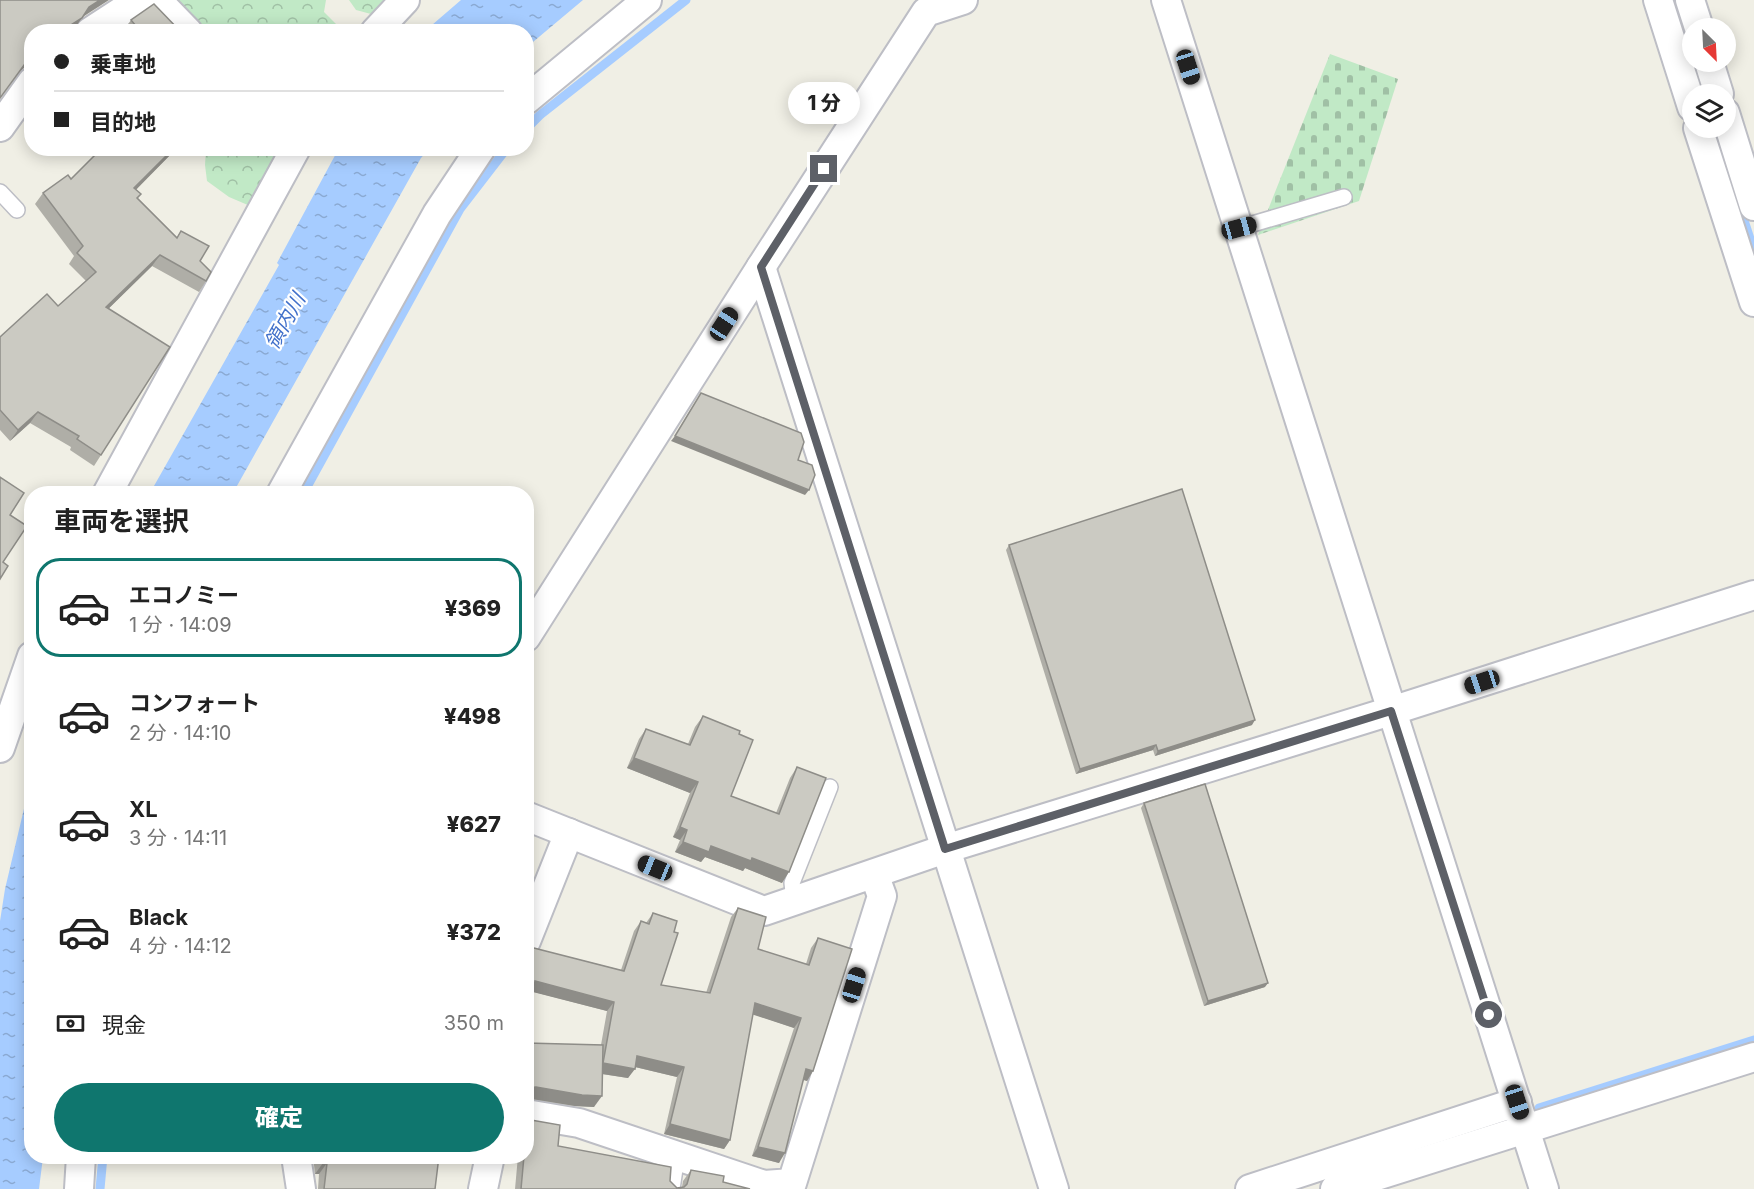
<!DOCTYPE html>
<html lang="ja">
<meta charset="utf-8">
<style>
body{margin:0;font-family:Inter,"Noto Sans JP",sans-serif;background:#f6f6f6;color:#222;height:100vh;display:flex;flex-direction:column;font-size:22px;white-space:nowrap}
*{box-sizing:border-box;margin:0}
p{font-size:20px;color:#767676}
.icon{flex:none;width:33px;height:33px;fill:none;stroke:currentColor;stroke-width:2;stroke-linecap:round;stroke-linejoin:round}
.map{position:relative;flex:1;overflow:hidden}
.drawer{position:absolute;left:24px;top:486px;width:510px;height:678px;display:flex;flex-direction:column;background:#fff;border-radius:24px;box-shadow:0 3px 15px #0003}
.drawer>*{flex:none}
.banner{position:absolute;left:24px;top:24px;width:510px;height:132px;border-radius:24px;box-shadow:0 3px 15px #0003;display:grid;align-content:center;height:132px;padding:0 30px;background:#fff}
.needle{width:39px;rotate:156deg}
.buttons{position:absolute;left:1682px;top:18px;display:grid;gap:12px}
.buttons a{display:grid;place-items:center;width:54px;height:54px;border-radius:50%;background:#fff;box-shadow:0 3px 15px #0003;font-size:30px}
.end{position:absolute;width:27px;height:27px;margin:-14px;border:8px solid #5d6067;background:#fff;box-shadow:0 0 0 3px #fff}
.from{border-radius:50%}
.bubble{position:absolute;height:42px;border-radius:21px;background:#fff;box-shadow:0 3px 15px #0003;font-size:20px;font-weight:800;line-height:42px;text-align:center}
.car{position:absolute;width:18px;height:36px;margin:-18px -9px;border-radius:8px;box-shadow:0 0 4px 2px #0007;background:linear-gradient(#222 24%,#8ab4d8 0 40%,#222 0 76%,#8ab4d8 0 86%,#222 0)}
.banner b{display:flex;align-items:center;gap:21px;height:57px;font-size:22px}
.banner b+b{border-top:2px solid #e0e0e0}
.banner i{width:15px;height:15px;background:#222}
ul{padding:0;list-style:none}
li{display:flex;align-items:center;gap:18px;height:99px;margin:0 12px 9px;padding:0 18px;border:3px solid transparent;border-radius:24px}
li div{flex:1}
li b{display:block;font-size:22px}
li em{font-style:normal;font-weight:800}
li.selected{border-color:#0f766e}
li>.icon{width:54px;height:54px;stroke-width:1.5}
h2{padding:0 30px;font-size:27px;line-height:72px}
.pay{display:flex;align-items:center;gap:15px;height:66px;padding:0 30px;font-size:22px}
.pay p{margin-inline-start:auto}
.cta{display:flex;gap:12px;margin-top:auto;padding:12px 30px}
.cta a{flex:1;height:69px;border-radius:36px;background:#0f766e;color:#fff;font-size:24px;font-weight:800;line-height:69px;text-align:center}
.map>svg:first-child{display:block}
</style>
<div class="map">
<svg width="1754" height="1189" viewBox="0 0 1754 1189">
<defs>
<pattern id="forest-crowns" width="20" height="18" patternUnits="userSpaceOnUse" patternTransform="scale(1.5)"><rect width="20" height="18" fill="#c1e9c6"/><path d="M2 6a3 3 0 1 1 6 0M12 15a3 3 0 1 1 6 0" fill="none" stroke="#a0c0a5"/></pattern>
<pattern id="cemetery-stones" width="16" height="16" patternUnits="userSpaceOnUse" patternTransform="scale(1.5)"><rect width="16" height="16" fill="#c1e9c6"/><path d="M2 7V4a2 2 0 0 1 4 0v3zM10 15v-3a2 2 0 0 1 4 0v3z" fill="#a0c0a5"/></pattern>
<pattern id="water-ripples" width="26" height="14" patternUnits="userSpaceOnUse" patternTransform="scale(1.5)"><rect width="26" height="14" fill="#a6ccff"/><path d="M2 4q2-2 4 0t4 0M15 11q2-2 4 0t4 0" fill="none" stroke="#8aa9d2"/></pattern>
</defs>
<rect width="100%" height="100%" fill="#f0efe5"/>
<g fill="url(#forest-crowns)">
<path d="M176,0h150l-2,12 19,19h-140l-17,-13z"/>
<path d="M349,0h39l-17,14 -15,-4z"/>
<path d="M206,149h82l-31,60 -28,-12 -22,-16 -2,-16z"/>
</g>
<path fill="url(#cemetery-stones)" d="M1330,54l68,25 -39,122 -101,34z"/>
<g fill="url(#water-ripples)">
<path d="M461,0h122l-56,47 -1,-15 -101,-1z"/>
<path d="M339,148l90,1 -8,9 -188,335h-83l129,-228 -2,-2z"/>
<path d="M31,779l1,377 11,1 -4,32h-39v-268l5,-32z"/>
</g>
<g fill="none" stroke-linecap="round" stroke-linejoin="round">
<g stroke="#a6ccff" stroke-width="9">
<path d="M1675,0l17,55"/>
<path d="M526,129l14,-14 146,-115"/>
<path d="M1738,202l16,49"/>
<path d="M303,494l157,-285 47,-61"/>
<path d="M1539,1108l215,-68"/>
<path d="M100,1189l3,-33"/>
</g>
<g stroke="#bdbec5" stroke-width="18">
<g id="service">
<path d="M0,192l17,18"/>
<path d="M1239,228l105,-31"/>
<path d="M794,901l-2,-18 38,-96"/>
<path d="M672,1189l5,-33"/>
</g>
</g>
<g stroke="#bdbec5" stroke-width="32">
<g id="minor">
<path d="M157,0l31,32"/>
<path d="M1166,0l378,1189"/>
<path d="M1658,0l34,107"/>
<path d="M1690,0l9,28"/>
<path d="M90,32l49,-32"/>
<path d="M375,32l30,-32"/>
<path d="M1709,62l10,32"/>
<path d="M526,100l121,-100"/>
<path d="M1725,113l29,93"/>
<path d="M0,127l32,-45"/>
<path d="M1698,128l56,174"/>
<path d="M761,267l293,922"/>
<path d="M107,494l189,-346"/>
<path d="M281,494l156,-280 44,-66"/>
<path d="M526,637l235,-370 165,-255 37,-12"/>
<path d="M0,748l32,-92"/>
<path d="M526,816l238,95 181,-62 446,-138 363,-116"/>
<path d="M526,941l43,-108"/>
<path d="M526,1114l53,9 185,62"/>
<path d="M296,1156l5,33"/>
<path d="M79,1189l2,-33"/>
<path d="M483,1189l7,-33"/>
<path d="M764,1189v-4l28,-2 90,-287 -8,-22"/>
<path d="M1250,1189l267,-87"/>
<path d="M1335,1189l419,-132"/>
</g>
</g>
<use href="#service" stroke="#fff" stroke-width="15"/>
<use href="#minor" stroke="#fff" stroke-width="28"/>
</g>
<g fill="#afaea7">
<path d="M131,20l50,12h-56l-1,-2z"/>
<path d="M90,148h87l-41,41 5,5 -3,4 39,39 4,-6 19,30 6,20 -7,11 -47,-26 -43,42 -8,147 -7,11 -24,-16 1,-3 -41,-24 -20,18 -10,-11v-93l58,-31 28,-25 -17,-17 5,-8 -39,-52 8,-11 28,-14 25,-25z"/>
<path d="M1009,545l243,180 -97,31 -2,-6 -77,24 -70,-224z"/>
<path d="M703,716l36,18 -8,62 45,17 14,-35 7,-11 -15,116 -37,-15 -2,3 -38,-14 -4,5 -26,-10 5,-12 -7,-3 17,-44 -63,-25 12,-29 7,-10 42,15 7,-17z"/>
<path d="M1144,803l121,184 -61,19 -63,-198z"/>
<path d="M738,908l20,41 48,15 5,-16 7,-10 -5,133 -6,10 -4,-1 -24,83 -27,-7 42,-128 -41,-14 -23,126 -6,9 -60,-15 13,-57 -42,-10 -7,11 -26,-4 -8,33 -19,-1 -49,-8v-55l75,2 6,-34 -73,-19 -8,-46 95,24 13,-39 7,-10 5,2 7,-10 21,19 -13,53 45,8 25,-76z"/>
<path d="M558,1146l112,35 7,7 5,-1 1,-6 8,-11 32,12 27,7h-235l3,-33h8z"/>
<path d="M313,1156h131l-5,7h-1l-3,26h-117l1,-15h-4z"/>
</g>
<g fill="#8e8d88">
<path d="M100,0h9l-28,18 8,-11z"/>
<path d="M82,18l-8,11 -4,3h-10z"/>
<path d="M32,57v9l-7,1 -6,5 8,-11z"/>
<path d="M174,148h3l-50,51 7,-11z"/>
<path d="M160,255l-8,11 -53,52 7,-11z"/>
<path d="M38,412l-8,11 -20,18 8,-11z"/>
<path d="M675,436l134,54 -4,5 -134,-54z"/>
<path d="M1255,720l-3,5 -97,31 3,-5z"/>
<path d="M1156,745l-3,5 -77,24 4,-5z"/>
<path d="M634,758l64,24 -8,11 -63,-25z"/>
<path d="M680,827l7,3 -7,10 -7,-3z"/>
<path d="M683,842l28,4 41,12 37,14 -7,11 -37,-15 -2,3 -38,-14 -4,5 -26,-10z"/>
<path d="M535,981l79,21 -7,9 -78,-20z"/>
<path d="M1268,983l-3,4 -61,19 4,-5z"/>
<path d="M526,992l7,1 -6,10z"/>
<path d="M755,1003l46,15 -7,10 -46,-15z"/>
<path d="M637,1056l47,11 -7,10 -46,-11z"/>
<path d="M603,1063l32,6 -7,9 -32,-5z"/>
<path d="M806,1069l7,2 -6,10 -8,-3z"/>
<path d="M536,1087l66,9 -8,11 -19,-1 -49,-8v-9l2,-1z"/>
<path d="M670,1124l60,16 -6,9 -60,-15z"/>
<path d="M758,1147l27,6 -6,10 -27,-7z"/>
<path d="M436,1156h8l-5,7h-7z"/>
<path d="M323,1163h4l-8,11h-4z"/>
</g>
<g fill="#cbcac2" stroke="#8e8d88" stroke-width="1.5">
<path d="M0,0h100l-11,7 -7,11 -22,14h-28v25l-5,4 -27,37z"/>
<path d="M154,4l27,28h-40l-10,-12z"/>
<path d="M102,148h72l-40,40 7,6 -4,4 40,40 4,-7 28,15 -9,15 11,11 -5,9 -46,-26 -54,52 64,40 -69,108 -24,-16 2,-3 -41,-24 -20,18 -18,-20v-73l47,-43 11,12 38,-34 -19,-19 6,-7 -40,-53 25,-18 3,4z"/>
<path d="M701,393l100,40 3,9 -6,18 14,5 3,10 -6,15 -134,-54z"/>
<path d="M0,477l24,16 -14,22 17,11 -24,36 5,4 -8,13z"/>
<path d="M1182,489l73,231 -97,31 -2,-6 -76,24 -71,-224z"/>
<path d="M703,716l37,15 -1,3 14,6 -22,56 48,18 18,-47 29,11 -37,94 -37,-14 -1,3 -40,-15 -2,6 -26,-10 4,-12 -7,-3 18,-45 -64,-24 12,-29 44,16z"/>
<path d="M1205,784l63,199 -60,18 -64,-198z"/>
<path d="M526,886l6,2 -6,14z"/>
<path d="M738,908l28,9 -8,32 51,16 9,-27 34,11 -39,122 -7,-2 -21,84 -27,-6 43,-129 -46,-15 -25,137 -60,-16 14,-57 -47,-11 -2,13 -32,-6 11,-61 -79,-21 -2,12 -7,-1v-46l98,25 17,-50 8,3 4,-11 24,8 -3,11 4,1 -17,52 49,8z"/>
<path d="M526,1043l77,2 -1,51 -20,-1 -46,-8 -8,1 -2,1z"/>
<path d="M526,1118l5,2 29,5 -2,21 113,21 -1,14 7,7 7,-1 3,-3 4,-14 33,6 -1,6 27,7h-229l3,-33h2z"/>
<path d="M322,1156h117l-4,33h-111l3,-26h-4z"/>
</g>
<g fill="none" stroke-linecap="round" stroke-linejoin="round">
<path stroke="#5d6067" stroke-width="8" d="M824,169l-63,98 184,582 446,-138 98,304"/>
</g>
<g text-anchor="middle" stroke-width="4.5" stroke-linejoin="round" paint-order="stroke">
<g font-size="20" font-style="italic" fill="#4170ca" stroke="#fff">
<text transform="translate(285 321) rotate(-61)" y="7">領内川</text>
</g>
</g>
</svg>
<div class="buttons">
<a><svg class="needle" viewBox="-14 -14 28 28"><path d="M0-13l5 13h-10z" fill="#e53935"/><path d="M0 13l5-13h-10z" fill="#767676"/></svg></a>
<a><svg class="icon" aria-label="layers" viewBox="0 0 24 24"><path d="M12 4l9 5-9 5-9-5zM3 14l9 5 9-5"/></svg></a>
</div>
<i class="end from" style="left:1489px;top:1015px"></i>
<i class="end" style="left:824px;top:169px"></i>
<div class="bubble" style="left:788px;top:82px;width:72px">1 分</div>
<i class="car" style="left:1188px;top:67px;rotate:162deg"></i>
<i class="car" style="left:1239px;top:228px;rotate:75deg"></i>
<i class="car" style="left:724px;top:324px;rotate:33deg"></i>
<i class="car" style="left:1482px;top:682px;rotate:252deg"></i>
<i class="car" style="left:655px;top:868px;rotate:292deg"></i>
<i class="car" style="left:854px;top:985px;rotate:17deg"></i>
<i class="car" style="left:1517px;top:1102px;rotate:162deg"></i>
<div class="banner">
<b><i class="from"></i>乗車地</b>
<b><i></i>目的地</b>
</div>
<section class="drawer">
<h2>車両を選択</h2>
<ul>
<li class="selected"><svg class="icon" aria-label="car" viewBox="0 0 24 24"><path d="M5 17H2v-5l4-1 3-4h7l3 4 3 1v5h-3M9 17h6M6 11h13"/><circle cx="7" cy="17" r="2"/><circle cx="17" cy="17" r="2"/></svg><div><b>エコノミー</b><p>1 分 · 14:09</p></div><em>¥369</em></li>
<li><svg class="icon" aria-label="car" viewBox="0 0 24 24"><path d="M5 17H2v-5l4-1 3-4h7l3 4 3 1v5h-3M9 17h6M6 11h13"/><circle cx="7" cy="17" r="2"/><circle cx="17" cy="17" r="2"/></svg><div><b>コンフォート</b><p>2 分 · 14:10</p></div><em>¥498</em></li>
<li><svg class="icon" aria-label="car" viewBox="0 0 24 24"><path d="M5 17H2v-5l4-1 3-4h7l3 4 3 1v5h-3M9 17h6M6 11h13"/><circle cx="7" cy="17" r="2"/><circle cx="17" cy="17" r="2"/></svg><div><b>XL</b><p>3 分 · 14:11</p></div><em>¥627</em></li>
<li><svg class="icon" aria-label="car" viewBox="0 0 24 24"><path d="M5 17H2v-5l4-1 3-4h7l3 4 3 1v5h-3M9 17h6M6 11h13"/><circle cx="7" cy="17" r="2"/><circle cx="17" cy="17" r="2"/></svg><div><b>Black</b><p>4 分 · 14:12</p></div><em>¥372</em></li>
</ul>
<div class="pay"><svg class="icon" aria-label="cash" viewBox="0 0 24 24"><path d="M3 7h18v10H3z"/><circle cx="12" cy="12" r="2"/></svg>現金<p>350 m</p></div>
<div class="cta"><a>確定</a></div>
</section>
</div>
